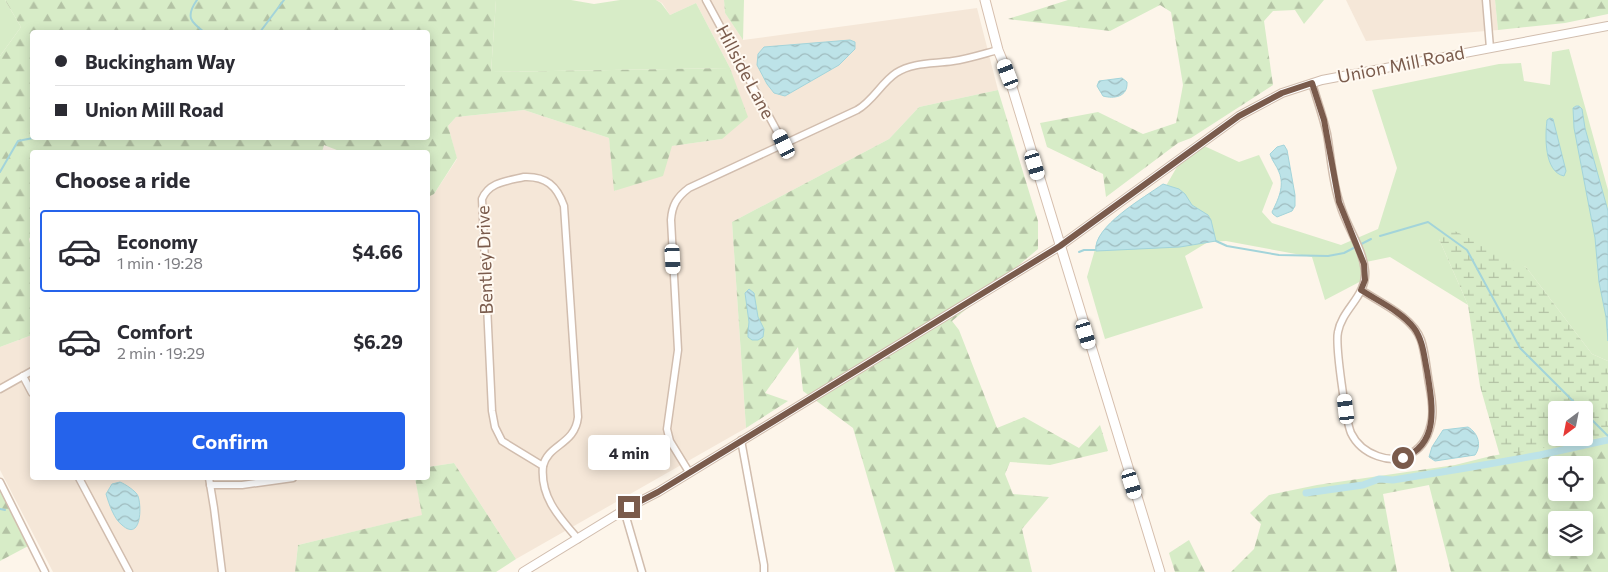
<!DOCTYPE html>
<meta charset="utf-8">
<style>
body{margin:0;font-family:Commissioner,sans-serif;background:#f7f7f7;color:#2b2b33;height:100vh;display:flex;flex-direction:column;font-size:19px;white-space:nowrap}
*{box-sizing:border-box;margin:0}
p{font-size:16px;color:#7c7c81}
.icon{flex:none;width:28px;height:28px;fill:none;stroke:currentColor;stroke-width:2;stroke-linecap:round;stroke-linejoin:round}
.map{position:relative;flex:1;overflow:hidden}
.drawer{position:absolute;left:30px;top:150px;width:400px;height:330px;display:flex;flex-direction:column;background:#fff;border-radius:5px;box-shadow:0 2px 12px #0003}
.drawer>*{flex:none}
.banner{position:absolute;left:30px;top:30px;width:400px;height:110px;border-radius:5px;box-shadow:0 2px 12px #0003;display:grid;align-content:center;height:110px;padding:0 25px;background:#fff}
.needle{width:32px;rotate:212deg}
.fabs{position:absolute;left:1548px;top:401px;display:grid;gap:10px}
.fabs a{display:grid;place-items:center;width:45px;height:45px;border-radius:5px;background:#fff;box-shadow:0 2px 12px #0003;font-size:25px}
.end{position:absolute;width:22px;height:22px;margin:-11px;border:6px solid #7a5b4c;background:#fff;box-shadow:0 0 0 2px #fff}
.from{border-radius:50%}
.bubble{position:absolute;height:35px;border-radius:5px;background:#fff;box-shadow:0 2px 12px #0003;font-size:16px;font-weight:700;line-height:35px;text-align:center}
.car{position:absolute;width:15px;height:30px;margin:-15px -8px;border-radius:6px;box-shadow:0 0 4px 1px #0007;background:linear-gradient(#fff 24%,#345 0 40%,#fff 0 76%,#345 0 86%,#fff 0)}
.banner b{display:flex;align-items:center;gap:18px;height:48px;font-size:19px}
.banner b+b{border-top:1px solid #e1e1e2}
.banner i{width:12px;height:12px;background:#2b2b33}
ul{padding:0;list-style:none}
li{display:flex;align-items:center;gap:15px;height:82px;margin:0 10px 8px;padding:0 15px;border:2px solid transparent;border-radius:5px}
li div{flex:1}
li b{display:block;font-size:19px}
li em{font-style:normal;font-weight:700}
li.on{border-color:#2563eb}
li>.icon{width:45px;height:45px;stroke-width:1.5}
h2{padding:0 25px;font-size:22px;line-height:60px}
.cta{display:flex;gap:10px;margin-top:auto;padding:10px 25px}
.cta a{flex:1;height:58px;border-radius:5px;background:#2563eb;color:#fff;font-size:20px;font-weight:700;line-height:58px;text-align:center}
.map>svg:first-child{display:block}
</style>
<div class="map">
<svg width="1608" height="572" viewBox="0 0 1608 572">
<defs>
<pattern id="forest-firs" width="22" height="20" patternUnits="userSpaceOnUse" patternTransform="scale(1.25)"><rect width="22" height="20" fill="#d7ecc7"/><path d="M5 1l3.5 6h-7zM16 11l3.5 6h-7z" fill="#b3c2a4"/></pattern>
<pattern id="wetland-marsh" width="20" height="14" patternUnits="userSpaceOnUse" patternTransform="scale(1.25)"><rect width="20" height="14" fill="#d7ecc7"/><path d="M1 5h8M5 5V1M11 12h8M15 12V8" fill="none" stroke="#b3c2a4"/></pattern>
<pattern id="water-waves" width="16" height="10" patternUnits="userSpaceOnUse" patternTransform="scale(1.25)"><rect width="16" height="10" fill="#bde3e8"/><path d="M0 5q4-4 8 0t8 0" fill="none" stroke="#9fbbbe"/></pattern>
</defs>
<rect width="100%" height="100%" fill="#fdf5ea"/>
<g fill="#f5e7d8">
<path d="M656,0h68l1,13 18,27 234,-32 21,82 -79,17 -30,32 -157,83 14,206 -230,131 -62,-96 -26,4v-270l6,-3 23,-35 -9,-33 8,-9 68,-7 85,28 6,53 57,-45 50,-7 8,-71 -34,-65 -26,12 -8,-12z"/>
<path d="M1346,0h149l3,30 -132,11z"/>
<path d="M32,335v143h383l8,37 -125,30 -3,27h-242l-53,-102v-123z"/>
</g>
<g fill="#d7ecc7">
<path d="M0,0h5l16,27 -21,29z"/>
<path d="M496,0h75l23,4 26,-4h36l5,3 9,12 26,-12 34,65 -239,4z"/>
<path d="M1569,49l39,141v171l-16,-7 -66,-87 -87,-28 29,66 -78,-48 -24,5 1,16 -42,22 -13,-43 -86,-16 -18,1 -23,14 18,52 -98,31 -18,-62 9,-31 64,-50 21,-36 21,-15 37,17 20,-7 14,28 -11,29 10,11 69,22 37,-16 19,-61 -25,-78 127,-26 22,-1 3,18 26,4 2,-33z"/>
</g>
<g fill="url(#forest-firs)" fill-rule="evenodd">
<path d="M5,0h491l-5,72 239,-4 18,49 -26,22 -50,7 -9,30 -49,15 -5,-53 -85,-28 -68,7 -8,9 9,32 -23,36 -6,3v-45h-86l-18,-7 -2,7h-290v82l-3,5 3,13v83l-32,12v-291l21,-29zM428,32v106h-396v-106z"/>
<path d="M724,0h20l-1,40 -18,-27z"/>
<path d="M1068,0h256l-20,24 -9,-14 -22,1 -9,10 9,64 -82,53 -13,5 -72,54 -3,-23 -56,-27 -7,-24 58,-11 45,22 33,-11 7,-38 -12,-73 -11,-7 -50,26 -102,-12z"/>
<path d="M1495,0h113v14l-43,9 -67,7z"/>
<path d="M998,90l40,131v28l-86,72 7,9 38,98 27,-11 55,31 21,-23 8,26 -58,14 -40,-3 -5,12 8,20 36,3 -27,32 10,43h-137l-42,-144 -50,-37 -5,-44 -33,46 23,8 -42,27 -14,-206 157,-83 30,-32z"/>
<path d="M1608,436v136h-157l-22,-87 -46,9 14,78h-166l23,-23 7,-25 -11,-11 19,-18 48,-10 138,-20 36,-9zM1556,465h28v27h-28zM1556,520h28v28h-28z"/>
<path d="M454,463l62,96 -20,13h-201l3,-27 124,-30 -7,-37h13v-11z"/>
<path d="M0,481l32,63 -32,17z"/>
<path d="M1189,540l16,32h-30l-6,-19z"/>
</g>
<path fill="url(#wetland-marsh)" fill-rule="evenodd" d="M1445,226l81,41 66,87 16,7v75l-108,20 -20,-70 -12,-81 -29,-66zM1556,410h28v28h-28z"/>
<g fill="url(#water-waves)" stroke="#a3d4da">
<path d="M850,40l5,2v7l-16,16 -54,31 -11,-3 -7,-9 -10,-19 1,-11 6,-7z"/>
<path d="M1122,78l5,4c1,15 -13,17 -24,14l-6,-10 2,-5z"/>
<path d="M1576,106h3l3,3 3,19 23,83v130l-2,-24 -7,-35 -4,-44 -21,-110 -1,-20z"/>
<path d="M1550,118l3,1 13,52 -2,5c-20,-4 -19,-40 -17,-56z"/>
<path d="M1284,145l3,5 8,45v11l-3,5 -15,6 -4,-3 -1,-2c6,-12 13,-26 7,-40 -2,-6 -7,-11 -9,-18l7,-7z"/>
<path d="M1163,184l16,5 6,5 7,11 16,10 3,5 5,21 -36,6 -84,4c-4,-24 49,-54 67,-67z"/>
<path d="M749,289l5,4 4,24 6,12 -1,8 -5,3h-6l-4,-3v-5l1,-10 -4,-29z"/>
<path d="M1468,427c10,6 14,18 7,28l-40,6 -6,-4 3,-10 11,-17z"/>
<path d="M120,482c5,2 16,9 18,14 4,11 3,46 -16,29 -8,-6 -13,-21 -16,-31l6,-10z"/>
</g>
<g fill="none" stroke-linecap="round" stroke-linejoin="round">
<g stroke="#a3d4da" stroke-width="2">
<path d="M197,0c-12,17 -6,22 7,32"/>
<path d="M260,32l24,-32"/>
<path d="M0,172l18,-31 15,-3"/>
<path d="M1380,236l48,-14 39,28 53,98 62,62"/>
<path d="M1216,241l11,5 52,9 49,1 16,-3 27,-14"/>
<path d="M1079,252l5,-2h11"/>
<path d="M1584,412l24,24"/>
<path d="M0,509l5,1"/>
</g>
<path stroke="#bde3e8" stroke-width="7" d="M1306,493l57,-8 16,-6 14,1 73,-12 74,-13 68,-15"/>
<g stroke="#d1bdae" stroke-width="9">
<g id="minor">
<path d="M706,0l78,144"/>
<path d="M1486,0l4,48"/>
<path d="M1312,83c5,17 11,33 15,51 4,23 5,47 13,70 6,22 23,44 25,67 2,25 -23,38 -27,61 -3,13 8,89 13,101 10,21 41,34 61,20 12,-7 18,-21 20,-35 2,-13 -2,-27 -4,-41 -2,-12 -3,-25 -7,-37 -8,-23 -40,-37 -60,-50"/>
<path d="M524,177c22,-1 33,9 40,29l14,211c-3,28 -30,27 -35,49l-41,-25 -7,-14 -3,-16 -10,-212c7,-17 25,-18 42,-22z"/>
<path d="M23,376l9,17"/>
<path d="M0,389l32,-18"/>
<path d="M741,440l23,125v7"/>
<path d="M543,466c-3,31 16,51 35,73"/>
<path d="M689,472l-19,-31 -3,-12 11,-79 -7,-130c1,-15 6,-23 18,-32l168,-78c16,-9 24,-27 39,-37 17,-11 38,-9 57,-12 15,-2 30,-7 45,-11"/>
<path d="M79,478l50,94"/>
<path d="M209,478l5,30 8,64"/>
<path d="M0,482l45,90"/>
<path d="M210,485h32l51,-7"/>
<path d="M624,510l18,62"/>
</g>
</g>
<g stroke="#d1bdae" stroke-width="10">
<path id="tertiary" d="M523,572l106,-65 29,-15 402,-246 179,-130 43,-23 40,-13 286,-54"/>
</g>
<g stroke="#d6bfae" stroke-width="11">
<path id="secondary" d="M985,0l13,50 10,24 152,498"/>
</g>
<use href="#minor" stroke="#fff" stroke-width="6"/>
<use href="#tertiary" stroke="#fff" stroke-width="8"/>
<use href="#secondary" stroke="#fff" stroke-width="9"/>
</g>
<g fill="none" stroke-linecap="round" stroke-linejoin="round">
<path stroke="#7a5b4c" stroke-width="6" d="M629,507l29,-15 402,-246 179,-130 43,-23 30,-10 12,37 15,82 25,62 1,16 -4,10c17,11 41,22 53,38 9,12 10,28 13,43 5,32 14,72 -24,87"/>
</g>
<g text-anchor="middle" stroke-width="4" stroke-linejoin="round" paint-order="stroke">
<g font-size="18" fill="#7a5b4c" stroke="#fff9f1">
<text transform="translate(1401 65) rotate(-11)" y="6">Union Mill Road</text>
<text transform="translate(745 72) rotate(62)" y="6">Hillside Lane</text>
<text transform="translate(485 260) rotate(-92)" y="6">Bentley Drive</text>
</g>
</g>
</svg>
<div class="fabs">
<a><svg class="needle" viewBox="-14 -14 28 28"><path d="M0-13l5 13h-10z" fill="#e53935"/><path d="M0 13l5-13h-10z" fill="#7c7c81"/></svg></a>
<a><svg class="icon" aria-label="locate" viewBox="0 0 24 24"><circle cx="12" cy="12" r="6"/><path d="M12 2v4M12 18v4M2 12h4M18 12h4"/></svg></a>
<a><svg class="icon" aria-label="layers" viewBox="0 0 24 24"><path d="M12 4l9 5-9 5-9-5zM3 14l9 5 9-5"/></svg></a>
</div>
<i class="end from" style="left:1403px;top:458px"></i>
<i class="end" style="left:629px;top:507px"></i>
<div class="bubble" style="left:588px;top:435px;width:82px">4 min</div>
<i class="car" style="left:1008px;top:74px;rotate:339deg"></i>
<i class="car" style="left:784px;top:144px;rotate:334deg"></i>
<i class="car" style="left:1035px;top:165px;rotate:163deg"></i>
<i class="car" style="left:673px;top:259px;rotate:177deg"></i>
<i class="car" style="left:1086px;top:334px;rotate:163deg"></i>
<i class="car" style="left:1346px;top:409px;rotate:353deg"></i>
<i class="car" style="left:1132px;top:484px;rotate:163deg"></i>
<div class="banner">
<b><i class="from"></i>Buckingham Way</b>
<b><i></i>Union Mill Road</b>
</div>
<section class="drawer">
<h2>Choose a ride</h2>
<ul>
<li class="on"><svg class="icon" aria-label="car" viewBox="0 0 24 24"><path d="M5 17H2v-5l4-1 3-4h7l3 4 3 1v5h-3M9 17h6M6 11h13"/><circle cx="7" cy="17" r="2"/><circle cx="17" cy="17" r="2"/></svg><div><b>Economy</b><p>1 min · 19:28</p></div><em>$4.66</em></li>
<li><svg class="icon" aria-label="car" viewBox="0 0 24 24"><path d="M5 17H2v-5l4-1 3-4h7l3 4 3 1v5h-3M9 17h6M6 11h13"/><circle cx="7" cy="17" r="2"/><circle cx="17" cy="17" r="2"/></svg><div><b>Comfort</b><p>2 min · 19:29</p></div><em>$6.29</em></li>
</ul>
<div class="cta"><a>Confirm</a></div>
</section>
</div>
